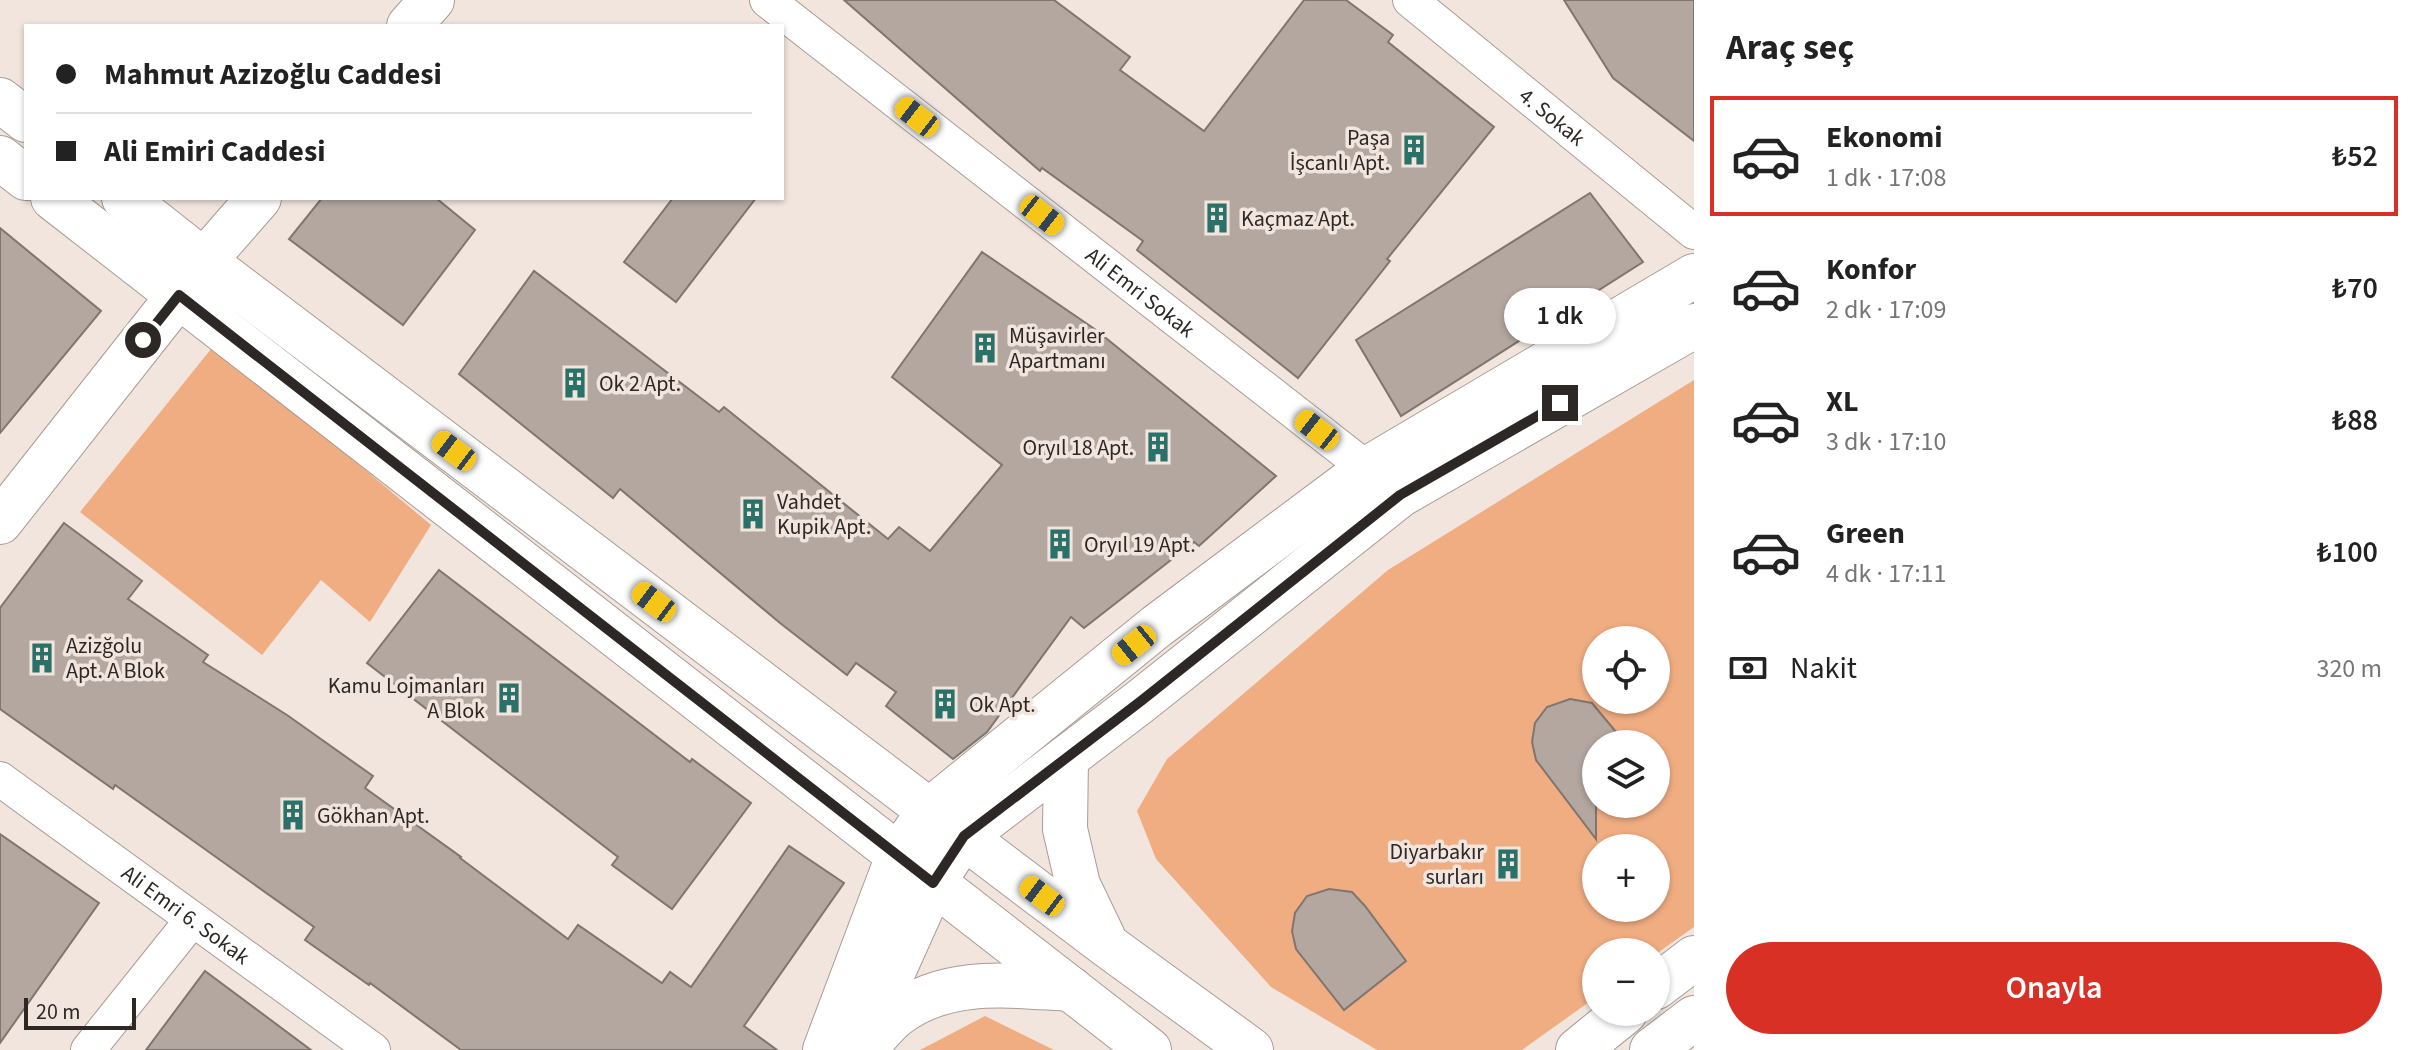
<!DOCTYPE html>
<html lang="tr">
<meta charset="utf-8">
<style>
body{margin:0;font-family:"Source Sans 3",sans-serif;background:#f2f2f2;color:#222;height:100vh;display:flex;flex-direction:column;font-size:30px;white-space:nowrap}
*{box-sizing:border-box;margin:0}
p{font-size:26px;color:#767676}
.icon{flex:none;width:44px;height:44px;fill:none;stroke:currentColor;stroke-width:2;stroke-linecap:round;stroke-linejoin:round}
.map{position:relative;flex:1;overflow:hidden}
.side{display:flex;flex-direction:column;background:#fff;width:720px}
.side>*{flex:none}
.guide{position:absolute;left:24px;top:24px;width:760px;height:176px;border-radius:0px;box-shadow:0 2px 6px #0004;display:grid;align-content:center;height:176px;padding:0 32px;background:#fff}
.buttons{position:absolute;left:1582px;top:626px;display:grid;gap:16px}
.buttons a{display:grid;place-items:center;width:88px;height:88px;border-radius:50%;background:#fff;box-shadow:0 2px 6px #0004;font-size:40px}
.scale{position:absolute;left:24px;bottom:20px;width:112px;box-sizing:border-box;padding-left:8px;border:4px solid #2d2826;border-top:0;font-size:22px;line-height:28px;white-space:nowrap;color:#2d2826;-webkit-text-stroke:6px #f2e5de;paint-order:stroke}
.end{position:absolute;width:36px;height:36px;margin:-18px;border:10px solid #2d2826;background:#fff;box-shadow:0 0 0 4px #fff}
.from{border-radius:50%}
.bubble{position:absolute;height:56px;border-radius:28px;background:#fff;box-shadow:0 2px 6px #0004;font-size:26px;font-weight:600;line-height:56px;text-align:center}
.car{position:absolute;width:24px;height:48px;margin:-24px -12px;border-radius:10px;box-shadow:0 0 6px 2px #0007;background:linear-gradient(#f5c518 24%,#345 0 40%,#f5c518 0 76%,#345 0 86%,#f5c518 0)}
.guide b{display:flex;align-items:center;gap:28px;height:76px;font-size:30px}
.guide b+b{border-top:2px solid #e0e0e0}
.guide i{width:20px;height:20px;background:#222}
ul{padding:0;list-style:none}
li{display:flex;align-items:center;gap:24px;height:120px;margin:0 16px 12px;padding:0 16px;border:4px solid transparent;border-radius:0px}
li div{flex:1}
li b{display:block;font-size:30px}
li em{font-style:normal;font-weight:600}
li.selected{border-color:#d93025}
li>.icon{width:72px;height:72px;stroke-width:1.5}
h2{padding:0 32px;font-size:36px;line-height:96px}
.pay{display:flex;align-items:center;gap:20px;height:88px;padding:0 32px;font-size:30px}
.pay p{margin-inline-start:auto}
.button{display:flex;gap:16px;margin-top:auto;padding:16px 32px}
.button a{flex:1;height:92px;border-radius:48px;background:#d93025;color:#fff;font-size:32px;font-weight:600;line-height:92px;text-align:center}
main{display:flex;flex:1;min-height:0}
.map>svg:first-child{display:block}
</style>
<main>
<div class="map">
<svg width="1694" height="1050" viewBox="0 0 1694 1050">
<rect width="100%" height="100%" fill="#f2e5de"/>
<g fill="#f1ad82" fill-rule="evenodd">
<path d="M215,344l216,181 -61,97 -49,-42 -59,75 -182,-143z"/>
<path d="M1694,380v547l-38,27v-2h-60v45l-74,53h-145l-106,-63 -115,-128 -19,-48 30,-52 221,-189zM1596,640h60v60h-60zM1596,744h60v60h-60zM1596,848h60v60h-60z"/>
<path d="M985,1016l69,34h-134z"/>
</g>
<g fill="#b3a7a0" stroke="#80756f" stroke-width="2">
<path d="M844,0h210l76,57 -10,13 84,61 100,-131h42l47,35 -5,7 106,85 -107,132 3,2 -92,117 -161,-128 6,-9 -101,-73 -2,3z"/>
<path d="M1564,0h130v141l-81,-63z"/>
<path d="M1590,193l53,69 -242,154 -45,-76z"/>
<path d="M322,198h114l39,32 -72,95 -114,-86z"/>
<path d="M673,198h83l-80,104 -52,-40z"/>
<path d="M0,228l101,83 -101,122z"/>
<path d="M982,252l114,78 180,146 -77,70 -5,-4 -110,86 -13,-11 -84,115 -34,27 -67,-53 10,-14 -40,-29 -9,12 -67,-52 -160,-134 -7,9 -154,-124 75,-103 185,141 5,-5 164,132 11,-12 31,24 72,-86 -110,-88z"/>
<path d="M64,523l78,58 -14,18 80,56 -5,7 84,53 86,61 -8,12 96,69 -1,1 108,81 10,-14 84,58 8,-11 21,15 98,-141 55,37 -100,143 33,24h-316l-91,-67 -1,2 -64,-45 9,-13 -199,-142 -2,4 -113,-80v-101z"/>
<path d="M439,570l251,192 2,-3 59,44 -79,106 -60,-44 6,-8 -251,-194z"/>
<path d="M1570,699l22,4 34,41h-30v95l-60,-79 -4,-18 3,-19 12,-16z"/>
<path d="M0,834l99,69 -99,140z"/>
<path d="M1329,889l23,3 13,14 41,55 -62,49 -48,-61 -4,-18 3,-18 12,-17z"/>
<path d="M205,971l106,79h-165z"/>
</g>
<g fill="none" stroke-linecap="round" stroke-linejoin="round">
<g stroke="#a89c95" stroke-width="36">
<g id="street">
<path id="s1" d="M767,0l617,482"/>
<path id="s2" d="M1410,0l284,232"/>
<path id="s3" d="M0,779l373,271"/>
<path d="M88,1050l104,-130"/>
</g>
</g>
<g stroke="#a89c95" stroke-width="46">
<g id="secondary">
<path d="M409,26l23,-26"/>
<path d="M0,100l26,20"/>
<path d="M0,158l26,20"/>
<path d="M53,198l1096,852"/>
<path d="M124,198l80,63 904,685 143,104"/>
<path d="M204,261l55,-63"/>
<path d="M0,522l179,-227"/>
<path d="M1066,759l-1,70 13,56 25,52"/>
<path d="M1656,987l38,-29"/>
<path d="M868,1045c9,-10 19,-23 30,-31 50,-38 114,-28 173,-25"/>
<path d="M825,1050l73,-194 32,-46 227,-184 210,-157 327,-193"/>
<path d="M858,1050l75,-167 31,-47 177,-135 259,-206 294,-169"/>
<path d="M1578,1050l47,-38"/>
<path d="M1652,1050l42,-32"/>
</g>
</g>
<use href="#street" stroke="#fff" stroke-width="34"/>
<use href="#secondary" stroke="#fff" stroke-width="44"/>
</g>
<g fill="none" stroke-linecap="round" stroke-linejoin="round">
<path stroke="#2d2826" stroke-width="10" d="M143,340l36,-45 754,588 31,-47 177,-135 259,-206 160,-92"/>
</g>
<defs>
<g id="building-bare" transform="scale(2.4)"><path d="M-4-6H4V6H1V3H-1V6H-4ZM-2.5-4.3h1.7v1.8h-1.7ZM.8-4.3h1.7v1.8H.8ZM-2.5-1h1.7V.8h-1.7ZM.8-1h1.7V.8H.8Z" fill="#297169" stroke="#f2e5de" stroke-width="2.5" paint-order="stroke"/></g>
</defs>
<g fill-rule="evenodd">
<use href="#building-bare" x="1414" y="150"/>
<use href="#building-bare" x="1217" y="218"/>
<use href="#building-bare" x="985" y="348"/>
<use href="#building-bare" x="575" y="383"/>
<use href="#building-bare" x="1158" y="447"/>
<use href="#building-bare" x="753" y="514"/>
<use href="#building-bare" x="1060" y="544"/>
<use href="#building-bare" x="42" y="658"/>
<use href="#building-bare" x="509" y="698"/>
<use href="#building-bare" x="945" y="704"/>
<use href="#building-bare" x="293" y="815"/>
<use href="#building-bare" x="1508" y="864"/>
</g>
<g text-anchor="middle" stroke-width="7" stroke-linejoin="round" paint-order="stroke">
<g font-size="22" fill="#2d2826" stroke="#f2e5de">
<text dy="8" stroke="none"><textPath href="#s2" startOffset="184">4. Sokak</textPath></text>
<text dy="8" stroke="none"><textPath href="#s1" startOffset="474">Ali Emri Sokak</textPath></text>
<text dy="8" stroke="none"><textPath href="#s3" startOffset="230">Ali Emri 6. Sokak</textPath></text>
</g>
<g font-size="22" fill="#2d2826" stroke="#f2e5de" text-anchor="start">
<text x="1390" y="145" text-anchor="end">Paşa<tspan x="1390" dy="25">İşcanlı Apt.</tspan></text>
<text x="1241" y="226">Kaçmaz Apt.</text>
<text x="1009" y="343">Müşavirler<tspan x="1009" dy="25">Apartmanı</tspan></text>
<text x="599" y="391">Ok 2 Apt.</text>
<text x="1134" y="455" text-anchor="end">Oryıl 18 Apt.</text>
<text x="777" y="509">Vahdet<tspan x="777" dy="25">Kupik Apt.</tspan></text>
<text x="1084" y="552">Oryıl 19 Apt.</text>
<text x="66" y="653">Azizğolu<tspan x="66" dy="25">Apt. A Blok</tspan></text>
<text x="485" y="693" text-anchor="end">Kamu Lojmanları<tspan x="485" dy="25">A Blok</tspan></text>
<text x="969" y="712">Ok Apt.</text>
<text x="317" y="823">Gökhan Apt.</text>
<text x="1484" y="859" text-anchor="end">Diyarbakır<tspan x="1484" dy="25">surları</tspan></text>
</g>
</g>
</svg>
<div class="buttons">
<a><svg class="icon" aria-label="locate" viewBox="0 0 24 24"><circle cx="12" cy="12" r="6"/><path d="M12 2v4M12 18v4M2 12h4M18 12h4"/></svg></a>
<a><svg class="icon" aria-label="layers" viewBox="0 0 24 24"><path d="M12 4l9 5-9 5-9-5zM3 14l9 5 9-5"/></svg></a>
<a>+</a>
<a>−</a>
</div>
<div class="scale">20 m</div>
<i class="end from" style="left:143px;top:340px"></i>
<i class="end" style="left:1560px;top:403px"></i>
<div class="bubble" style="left:1504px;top:288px;width:112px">1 dk</div>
<i class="car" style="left:917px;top:117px;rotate:308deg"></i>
<i class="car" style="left:1042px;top:215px;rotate:128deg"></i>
<i class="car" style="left:1317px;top:430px;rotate:308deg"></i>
<i class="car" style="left:454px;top:451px;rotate:307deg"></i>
<i class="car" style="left:654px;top:602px;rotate:307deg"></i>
<i class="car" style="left:1134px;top:645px;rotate:231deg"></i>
<i class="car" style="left:1042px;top:896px;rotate:307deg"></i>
<div class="guide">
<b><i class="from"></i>Mahmut Azizoğlu Caddesi</b>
<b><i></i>Ali Emiri Caddesi</b>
</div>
</div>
<section class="side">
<h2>Araç seç</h2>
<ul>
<li class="selected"><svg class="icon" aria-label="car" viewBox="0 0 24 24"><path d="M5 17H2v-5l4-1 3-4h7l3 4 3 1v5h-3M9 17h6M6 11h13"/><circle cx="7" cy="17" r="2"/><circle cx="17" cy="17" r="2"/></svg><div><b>Ekonomi</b><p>1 dk · 17:08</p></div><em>₺52</em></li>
<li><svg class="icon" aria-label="car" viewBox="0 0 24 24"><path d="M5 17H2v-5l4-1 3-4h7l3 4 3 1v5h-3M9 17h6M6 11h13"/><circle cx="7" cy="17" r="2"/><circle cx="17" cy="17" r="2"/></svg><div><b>Konfor</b><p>2 dk · 17:09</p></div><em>₺70</em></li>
<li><svg class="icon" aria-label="car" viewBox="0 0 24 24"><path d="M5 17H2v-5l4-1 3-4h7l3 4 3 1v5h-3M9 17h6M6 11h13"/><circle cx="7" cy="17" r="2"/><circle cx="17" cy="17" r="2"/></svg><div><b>XL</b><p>3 dk · 17:10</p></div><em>₺88</em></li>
<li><svg class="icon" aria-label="car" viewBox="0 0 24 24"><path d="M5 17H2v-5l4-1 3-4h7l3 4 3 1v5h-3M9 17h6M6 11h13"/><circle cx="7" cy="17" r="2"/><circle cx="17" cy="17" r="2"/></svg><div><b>Green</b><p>4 dk · 17:11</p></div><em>₺100</em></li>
</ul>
<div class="pay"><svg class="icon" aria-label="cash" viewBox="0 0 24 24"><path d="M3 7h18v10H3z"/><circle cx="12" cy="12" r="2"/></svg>Nakit<p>320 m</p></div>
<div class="button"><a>Onayla</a></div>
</section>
</main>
